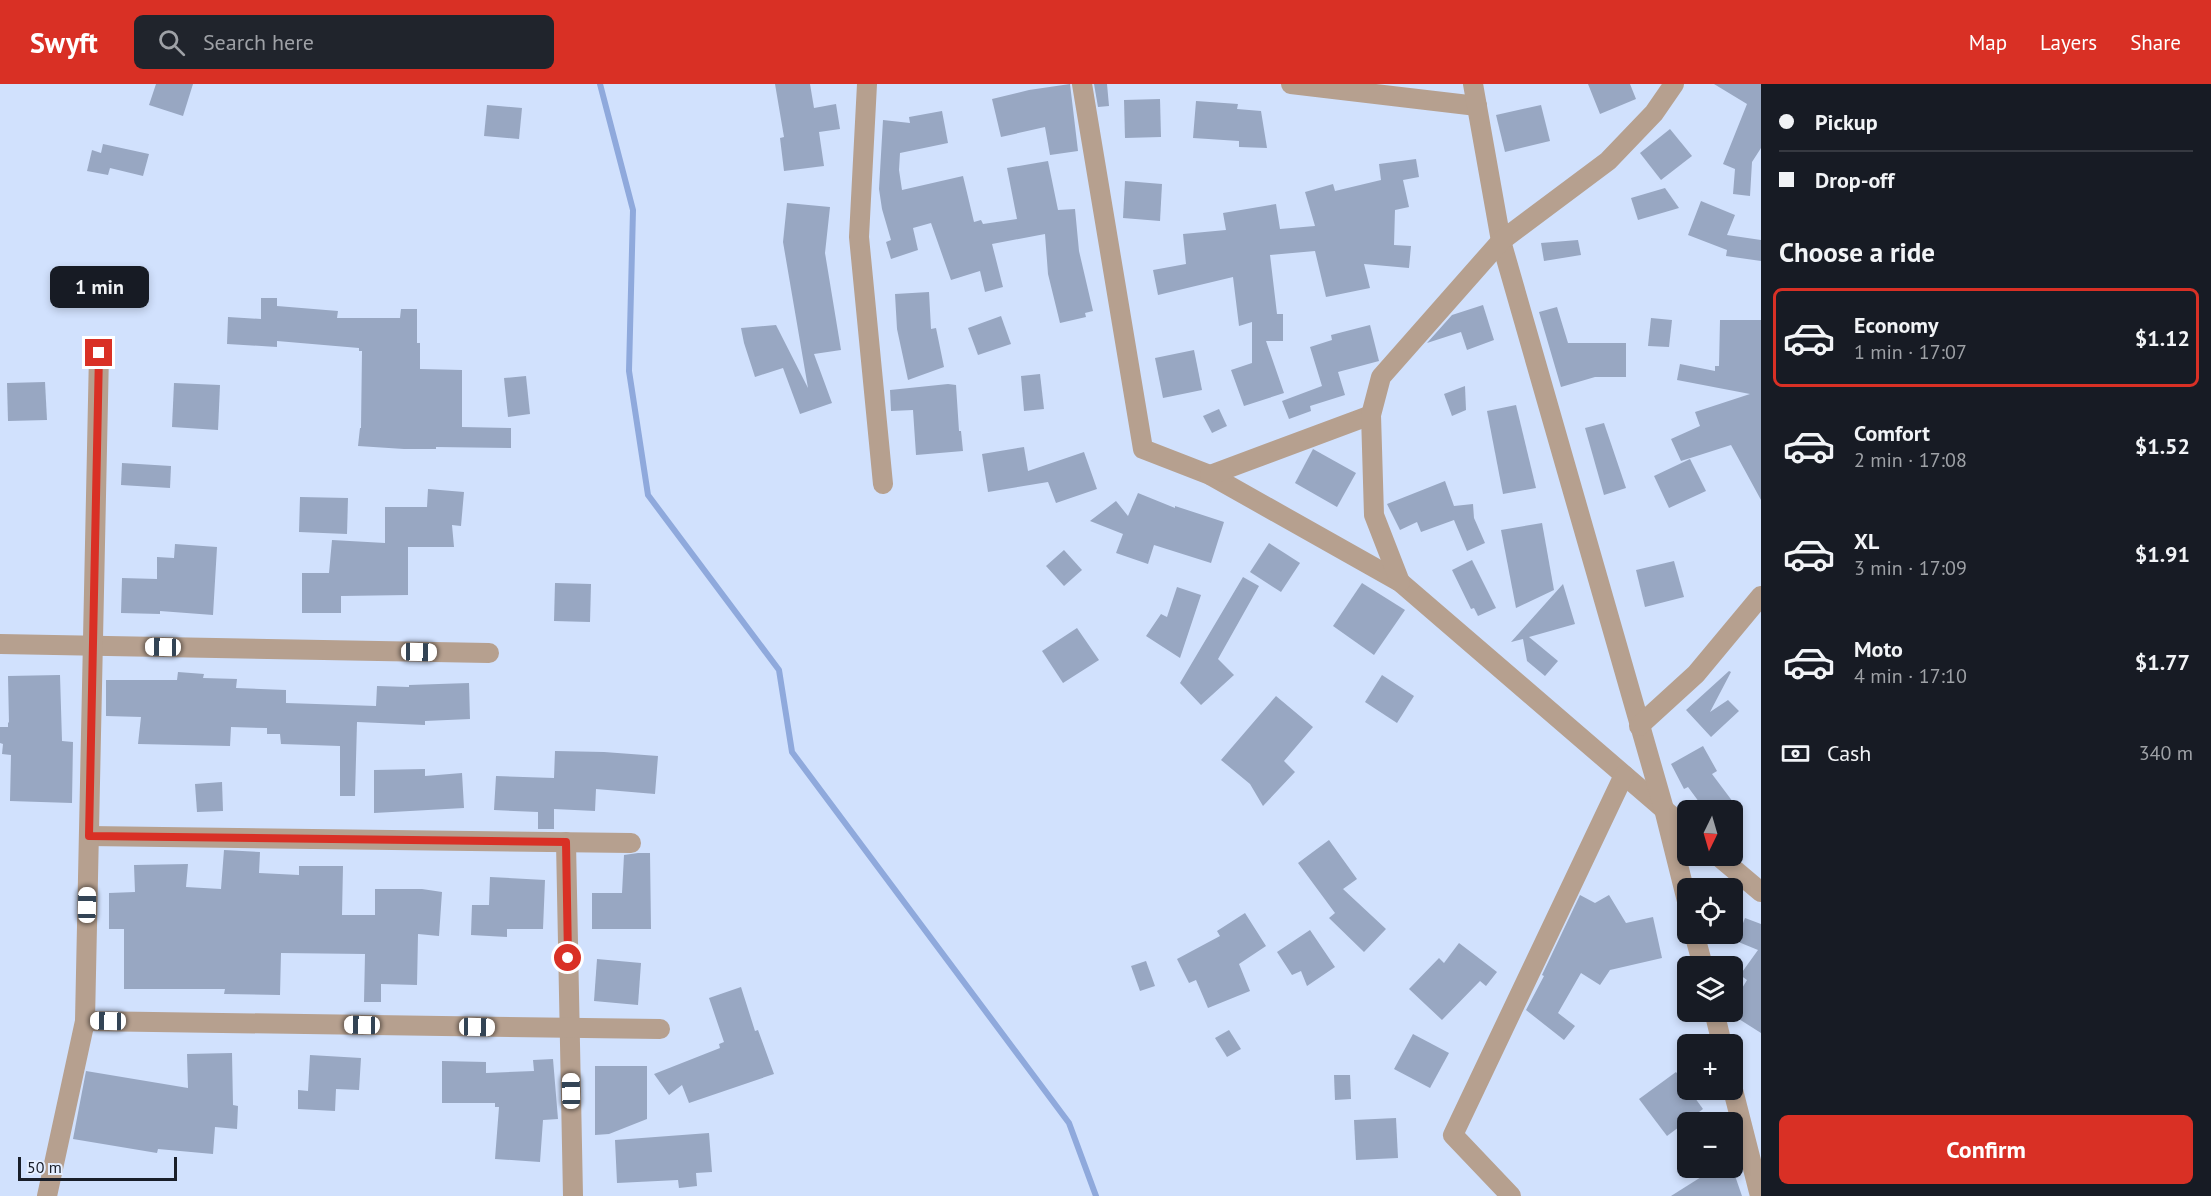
<!DOCTYPE html>
<meta charset="utf-8">
<style>
body{margin:0;font-family:"PT Sans",sans-serif;background:#20242c;color:#f1f3f6;height:100vh;display:flex;flex-direction:column;font-size:22px;white-space:nowrap}
*{box-sizing:border-box;margin:0}
p{font-size:20px;color:#9ea1a6}
.icon{flex:none;width:33px;height:33px;fill:none;stroke:currentColor;stroke-width:2;stroke-linecap:round;stroke-linejoin:round}
.map{position:relative;flex:1;overflow:hidden}
.drawer{display:flex;flex-direction:column;background:#171b24;width:450px}
.drawer>*{flex:none}
.hud{display:grid;align-content:center;height:132px;padding:0 18px;background:#171b24}
.needle{width:39px;rotate:185deg}
.fabs{position:absolute;left:1677px;top:716px;display:grid;gap:12px}
.fabs a{display:grid;place-items:center;width:66px;height:66px;border-radius:9px;background:#171b24;box-shadow:0 3px 9px #0003;font-size:30px}
.scale{position:absolute;left:18px;bottom:15px;width:159px;box-sizing:border-box;padding-left:6px;border:3px solid #191e29;border-top:0;font-size:16px;line-height:21px;white-space:nowrap;color:#191e29;-webkit-text-stroke:4px #e4eeff;paint-order:stroke}
.end{position:absolute;width:27px;height:27px;margin:-14px;border:8px solid #d93025;background:#fff;box-shadow:0 0 0 3px #fff}
.from{border-radius:50%}
.bubble{position:absolute;height:42px;border-radius:9px;background:#171b24;box-shadow:0 3px 9px #0003;font-size:20px;font-weight:700;line-height:42px;text-align:center}
.car{position:absolute;width:18px;height:36px;margin:-18px -9px;border-radius:8px;box-shadow:0 0 4px 2px #0007;background:linear-gradient(#fff 24%,#345 0 40%,#fff 0 76%,#345 0 86%,#fff 0)}
.hud b{display:flex;align-items:center;gap:21px;height:57px;font-size:22px}
.hud b+b{border-top:2px solid #363941}
.hud i{width:15px;height:15px;background:#f1f3f6}
ul{padding:0;list-style:none}
li{display:flex;align-items:center;gap:18px;height:99px;margin:0 12px 9px;padding:0 6px;border:3px solid transparent;border-radius:9px}
li div{flex:1}
li b{display:block;font-size:22px}
li em{font-style:normal;font-weight:700}
li.current{border-color:#d93025}
li>.icon{width:54px;height:54px;stroke-width:1.5}
h2{padding:0 18px;font-size:27px;line-height:72px}
.pay{display:flex;align-items:center;gap:15px;height:66px;padding:0 18px;font-size:22px}
.pay p{margin-inline-start:auto}
.button{display:flex;gap:12px;margin-top:auto;padding:12px 18px}
.button a{flex:1;height:69px;border-radius:9px;background:#d93025;color:#fff;font-size:24px;font-weight:700;line-height:69px;text-align:center}
header{display:flex;align-items:center;gap:36px;box-sizing:border-box;height:84px;padding:0 30px;background:#d93025;color:#fff}
header strong{font-size:28px}
nav{display:flex;gap:33px;margin-inline-start:auto;font-size:21px}
.search{width:420px;height:54px;background:#20242c;display:flex;align-items:center;gap:15px;box-sizing:border-box;padding:0 21px;border-radius:9px;color:#9ea1a6;font-size:22px}
main{display:flex;flex:1;min-height:0}
.map>svg:first-child{display:block}
</style>
<header>
<strong>Swyft</strong>
<div class="search"><svg class="icon" aria-label="search" viewBox="0 0 24 24"><circle cx="10" cy="10" r="6"/><path d="M15 15l6 6"/></svg>Search here</div>
<nav><a>Map</a><a>Layers</a><a>Share</a></nav>
</header>
<main>
<div class="map">
<svg width="1761" height="1112" viewBox="0 0 1761 1112">
<rect width="100%" height="100%" fill="#d1e1fd"/>
<g fill="none" stroke-linecap="round" stroke-linejoin="round">
<path stroke="#8fa9dc" stroke-width="6" d="M600,0l33,126 -4,161 19,124 131,175 13,82 277,371 27,73"/>
</g>
<g fill="#98a7c2">
<path d="M156,0h37l-10,32 -34,-11z"/>
<path d="M775,0h35l4,24 22,-4 4,25 -21,3 5,34 -40,5 -4,-33 4,-1z"/>
<path d="M1070,0l8,67 -28,4 -5,-28 -44,10 -9,-38 37,-9z"/>
<path d="M1094,0h13l2,22 -11,1z"/>
<path d="M1588,0h42l6,15 -36,15z"/>
<path d="M1714,0h47v64l-9,14 -2,34 -17,-2 2,-25 -12,-5 24,-60z"/>
<path d="M1160,15l1,38 -36,1 -1,-38z"/>
<path d="M1196,17l42,3 -1,5 24,2 6,37 -28,-1v-6l-46,-3z"/>
<path d="M487,21l35,3 -3,31 -35,-3z"/>
<path d="M1541,21l9,36 -45,11 -9,-37z"/>
<path d="M942,27l6,32 -48,10 -1,17 3,20 61,-14 11,46 7,-2 2,4 34,-5 -10,-51 41,-7 10,49 17,-1 4,42 14,60 -8,2 1,4 -26,6 -12,-49 -3,-40 -53,10 11,43 -18,5 -5,-21 -29,9 -20,-57 -18,5 5,22 -27,9 -5,-17 5,-2 -9,-31 -3,-20 4,-69 27,3 -1,-6z"/>
<path d="M1670,45l22,27 -31,24 -21,-27z"/>
<path d="M103,60l46,10 -6,22 -33,-8 -2,7 -21,-4 5,-21 9,3z"/>
<path d="M1416,75l3,18 -16,3 6,27 -14,3 -1,35 17,1 -2,22 -45,-4 6,24 -44,9 -11,-46 -45,4 7,59h6v27h-17l18,52 -40,13 -13,-36 21,-7v-41l-13,4 -6,-49 -75,18 -5,-25 33,-6 -3,-30 43,-4 -3,-17 53,-9 4,25 35,-3 -10,-34 28,-8 2,7 46,-11 -2,-16z"/>
<path d="M1125,97l37,3 -2,37 -37,-3z"/>
<path d="M1665,104l14,20 -41,12 -7,-22z"/>
<path d="M1701,117l34,14 -8,20 34,5v21l-35,-5 1,-6 -39,-15z"/>
<path d="M787,119l43,4 -5,46 16,97 -27,4 18,49 -32,11 -17,-46 -28,9 -11,-34 -3,-15 35,-3 32,63 -25,-146z"/>
<path d="M1578,156l3,15 -37,6 -3,-18z"/>
<path d="M929,208l2,37 5,-1 8,39 -36,13 -11,-51 -2,-35z"/>
<path d="M261,214h16v8l61,5 -1,7h63l1,-9h16v34h3v26l42,1v57l49,1v20l-75,-1v2h-32l-46,-3 2,-18h1l1,-77h-3v-3l-82,-7v6l-50,-3 1,-27 33,2z"/>
<path d="M1483,221l11,35 -27,10 -6,-18 -34,11 25,-28z"/>
<path d="M1557,223l11,36h58v34h-31l-34,10 -22,-75z"/>
<path d="M1001,232l10,28 -33,11 -10,-27z"/>
<path d="M1651,234l21,2 -3,27 -21,-1z"/>
<path d="M1720,236h41v180l-30,-55 -50,16 -10,-22 29,-13 -5,-14 55,-18 -73,-14 3,-16 35,7v-5h4z"/>
<path d="M1370,241l9,36 -41,11 7,23 -35,11 1,5 -22,8 -7,-18 40,-15 -12,-39 22,-7 -1,-5z"/>
<path d="M1194,266l8,40 -39,8 -8,-40z"/>
<path d="M1040,290l4,35 -20,2 -3,-35z"/>
<path d="M526,292l4,38 -22,3 -4,-39z"/>
<path d="M45,298l2,38 -39,1 -1,-38z"/>
<path d="M174,299l46,2 -2,45 -46,-3z"/>
<path d="M948,300l8,1 3,46h2l2,20 -47,4 -3,-45 -22,1 -1,-21z"/>
<path d="M1465,302l1,24 -14,6 -8,-22z"/>
<path d="M1516,321l20,83 -33,6 -16,-83z"/>
<path d="M1219,325l8,17 -15,7 -9,-17z"/>
<path d="M1604,339l22,65 -22,7 -19,-67z"/>
<path d="M1024,363l4,24 56,-19 13,37 -41,14 -8,-21 -60,10 -6,-38z"/>
<path d="M1313,365l43,24 -19,34 -42,-24z"/>
<path d="M1690,375l16,32 -37,17 -15,-32z"/>
<path d="M122,379l49,3 -1,22 -49,-3z"/>
<path d="M1445,397l9,25 19,-2 1,14 11,25 -18,8 -13,-31 -33,12 -4,-10 -17,8 -13,-26z"/>
<path d="M428,405l36,3 -3,34 -9,-1 2,22h-46v48l-67,1v17h-39v-40h27l3,-33 53,3v-36h42z"/>
<path d="M1138,409l37,15v-2l49,16 -13,41 -57,-18 -6,19 -32,-11 7,-19 -33,-13 26,-20 12,15z"/>
<path d="M300,413l48,1 -1,36 -48,-2z"/>
<path d="M1542,439l12,67 -38,18 -15,-78z"/>
<path d="M1269,459l31,20 -19,29 -31,-20z"/>
<path d="M175,460l42,3 -4,68 -53,-4v3l-39,-1 1,-35 35,1v-22l17,1z"/>
<path d="M1064,466l18,20 -18,16 -18,-20z"/>
<path d="M1472,476l24,48 -18,8 -4,-8 -3,1 -19,-39z"/>
<path d="M1674,477l10,36 -39,10 -9,-37z"/>
<path d="M1243,493l16,9 -41,73 16,16 -33,30 -21,-22z"/>
<path d="M555,499l36,1 -1,38 -36,-1z"/>
<path d="M1362,499l43,27 -31,45 -41,-29z"/>
<path d="M1563,500l12,40 -46,13 29,24 -13,15 -18,-15 -4,-22 -12,3z"/>
<path d="M1177,503l24,8 -21,63 -34,-22 15,-22 6,3z"/>
<path d="M1077,544l22,32 -36,23 -21,-32z"/>
<path d="M1729,587l2,1 -21,40 18,-12 11,11 -28,26 -25,-27z"/>
<path d="M178,588l26,2 -1,4 34,1 -1,9 50,2v13l90,3 1,-20 32,1v-2l60,-2 1,36 -45,2v4l-68,-3 -2,74h-15v-50l-59,-2 -1,-10h-13v-6l-36,-1 -1,19 -92,-2 3,-27 -35,-1v-36h71z"/>
<path d="M60,591l2,66 11,1 -1,61 -62,-2 1,-46 -9,-1 1,-10 -3,-1v-16h8v-5l1,1 -1,-47z"/>
<path d="M1382,591l32,21 -17,27 -32,-21z"/>
<path d="M1276,612l37,31 -29,34 11,11 -32,34 -13,-22 -29,-24z"/>
<path d="M1703,662l14,25 -5,3 27,36h-34l-17,-23 -4,2 -13,-25z"/>
<path d="M555,667l49,1 54,4 -3,38 -59,-5 -1,22 -41,-2v20h-16v-17l-44,-2 2,-34 58,2z"/>
<path d="M425,685v7l37,-3 2,35 -90,5v-43z"/>
<path d="M222,698l1,29 -26,1 -2,-28z"/>
<path d="M1329,756l28,39 -14,10 43,40 -22,23 -35,-34 6,-5 -37,-50z"/>
<path d="M224,766l36,2 -1,21 40,2v-9h44l-1,49h33v-26h47l20,3 -3,44 -21,-2 -1,51 -36,-1v18h-17l1,-48 -84,-1 -1,42 -56,-1 1,-5h-101v-60h-15v-36l26,-1 -1,-27 54,-1 -2,23 35,2z"/>
<path d="M638,769h12l1,76h-59v-36h30l2,-38z"/>
<path d="M490,793l55,3 -2,49h-36v8l-36,-2 1,-30h17z"/>
<path d="M1580,811l15,8 14,-8 17,28 27,-6 9,41 -52,12 -10,15 -19,-12 -23,40 17,13 -11,14 -38,-30 18,-34 -2,-1z"/>
<path d="M1245,829l21,33 -27,18 11,27 -42,17 -12,-28 -7,3 -12,-24 43,-23 -3,-5z"/>
<path d="M1745,834l16,6v109l-30,-19 1,-9 15,-25 -7,-5 18,-25 -22,-9z"/>
<path d="M1310,846l25,37 -28,19 -6,-15 -9,4 -15,-23z"/>
<path d="M1459,859l38,29 -11,14 -6,-5 -38,39 -33,-31 30,-31 5,5z"/>
<path d="M597,875l44,4 -3,42 -44,-4z"/>
<path d="M1146,877l9,25 -15,5 -9,-25z"/>
<path d="M741,903l14,44 3,-1 16,44 -85,29 -7,-18 -13,10 -15,-21 66,-26 -1,-4 5,-2 -15,-44z"/>
<path d="M1229,946l12,19 -14,8 -12,-19z"/>
<path d="M1413,950l36,19 -19,35 -36,-19z"/>
<path d="M232,969l1,52 5,1 -1,23 -22,-2 -2,27 -55,-5 -1,4 -84,-14 13,-68 102,17 -1,-34z"/>
<path d="M310,971l51,3 -2,32 -23,-1 -1,22 -37,-2v-19l10,1z"/>
<path d="M553,975l5,60 -15,1 -3,42 -45,-3 4,-52h-4v-4h-53v-42l44,1v11l48,-2 -1,-11z"/>
<path d="M595,982h52v53l-38,15 -14,1z"/>
<path d="M1676,988l27,37 -36,27 -28,-37z"/>
<path d="M1334,991h16l1,24 -16,1z"/>
<path d="M1396,1034l2,40 -42,2 -2,-40z"/>
<path d="M709,1049l3,39 -16,1 1,13 -18,2 -1,-8 -61,3 -2,-43z"/>
<path d="M1717,1083h15l10,29h-71z"/>
</g>
<g fill="none" stroke-linecap="round" stroke-linejoin="round">
<g stroke="#b6a08f" stroke-width="20">
<path d="M867,0l-8,153 24,247"/>
<path d="M1082,0l61,365 67,26 190,107 288,248"/>
<path d="M1291,0l186,22"/>
<path d="M1473,0l28,157 163,568 24,96"/>
<path d="M1210,391l161,-60"/>
<path d="M1400,498l-26,-67 -3,-100 10,-38 120,-136 107,-80 46,-48 20,-29"/>
<path d="M0,560l489,9"/>
<path d="M1639,642l57,-52 65,-78"/>
<path d="M89,752l542,7"/>
<path d="M566,758l7,354"/>
<path d="M1717,771l44,37"/>
<path d="M1694,849l9,33"/>
<path d="M1714,927l8,33"/>
<path d="M85,937l575,8"/>
<path d="M1732,1002l28,110"/>
<path d="M47,1112l38,-175 14,-668"/>
<path d="M1511,1112l-58,-61 171,-360"/>
</g>
</g>
<g fill="none" stroke-linecap="round" stroke-linejoin="round">
<path stroke="#d93025" stroke-width="8" d="M99,269l-10,483 477,6 2,116"/>
</g>
</svg>
<div class="fabs">
<a><svg class="needle" viewBox="-14 -14 28 28"><path d="M0-13l5 13h-10z" fill="#e53935"/><path d="M0 13l5-13h-10z" fill="#9ea1a6"/></svg></a>
<a><svg class="icon" aria-label="locate" viewBox="0 0 24 24"><circle cx="12" cy="12" r="6"/><path d="M12 2v4M12 18v4M2 12h4M18 12h4"/></svg></a>
<a><svg class="icon" aria-label="layers" viewBox="0 0 24 24"><path d="M12 4l9 5-9 5-9-5zM3 14l9 5 9-5"/></svg></a>
<a>+</a>
<a>−</a>
</div>
<div class="scale">50 m</div>
<i class="end from" style="left:568px;top:874px"></i>
<i class="end" style="left:99px;top:269px"></i>
<div class="bubble" style="left:50px;top:182px;width:99px">1 min</div>
<i class="car" style="left:163px;top:563px;rotate:271deg"></i>
<i class="car" style="left:419px;top:568px;rotate:91deg"></i>
<i class="car" style="left:87px;top:821px;rotate:1deg"></i>
<i class="car" style="left:108px;top:937px;rotate:271deg"></i>
<i class="car" style="left:362px;top:941px;rotate:271deg"></i>
<i class="car" style="left:477px;top:943px;rotate:91deg"></i>
<i class="car" style="left:571px;top:1007px;rotate:359deg"></i>
</div>
<section class="drawer">
<div class="hud">
<b><i class="from"></i>Pickup</b>
<b><i></i>Drop-off</b>
</div>
<h2>Choose a ride</h2>
<ul>
<li class="current"><svg class="icon" aria-label="car" viewBox="0 0 24 24"><path d="M5 17H2v-5l4-1 3-4h7l3 4 3 1v5h-3M9 17h6M6 11h13"/><circle cx="7" cy="17" r="2"/><circle cx="17" cy="17" r="2"/></svg><div><b>Economy</b><p>1 min · 17:07</p></div><em>$1.12</em></li>
<li><svg class="icon" aria-label="car" viewBox="0 0 24 24"><path d="M5 17H2v-5l4-1 3-4h7l3 4 3 1v5h-3M9 17h6M6 11h13"/><circle cx="7" cy="17" r="2"/><circle cx="17" cy="17" r="2"/></svg><div><b>Comfort</b><p>2 min · 17:08</p></div><em>$1.52</em></li>
<li><svg class="icon" aria-label="car" viewBox="0 0 24 24"><path d="M5 17H2v-5l4-1 3-4h7l3 4 3 1v5h-3M9 17h6M6 11h13"/><circle cx="7" cy="17" r="2"/><circle cx="17" cy="17" r="2"/></svg><div><b>XL</b><p>3 min · 17:09</p></div><em>$1.91</em></li>
<li><svg class="icon" aria-label="car" viewBox="0 0 24 24"><path d="M5 17H2v-5l4-1 3-4h7l3 4 3 1v5h-3M9 17h6M6 11h13"/><circle cx="7" cy="17" r="2"/><circle cx="17" cy="17" r="2"/></svg><div><b>Moto</b><p>4 min · 17:10</p></div><em>$1.77</em></li>
</ul>
<div class="pay"><svg class="icon" aria-label="cash" viewBox="0 0 24 24"><path d="M3 7h18v10H3z"/><circle cx="12" cy="12" r="2"/></svg>Cash<p>340 m</p></div>
<div class="button"><a>Confirm</a></div>
</section>
</main>
